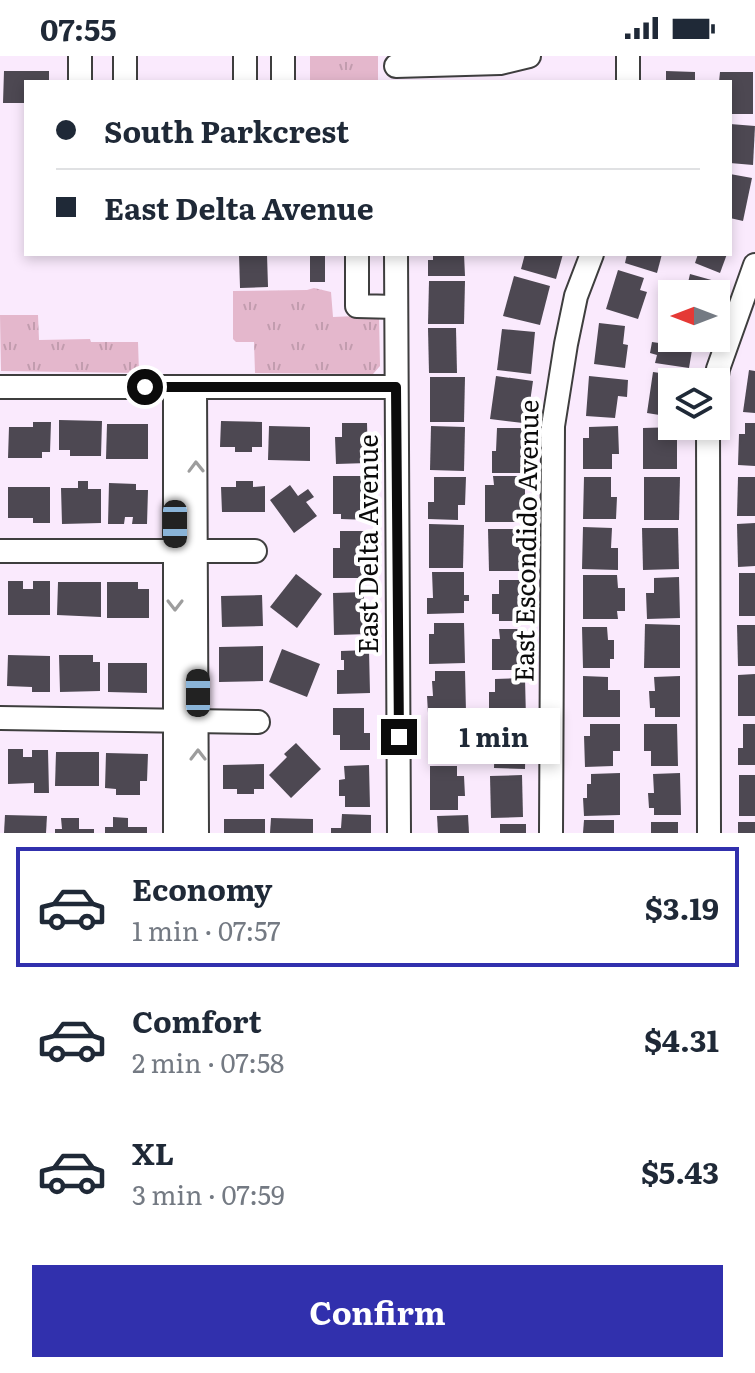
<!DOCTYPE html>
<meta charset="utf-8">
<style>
body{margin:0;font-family:Literata,serif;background:#f6f6f7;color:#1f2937;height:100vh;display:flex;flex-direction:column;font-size:30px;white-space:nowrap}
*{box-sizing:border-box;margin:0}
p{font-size:26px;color:#747a83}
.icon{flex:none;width:44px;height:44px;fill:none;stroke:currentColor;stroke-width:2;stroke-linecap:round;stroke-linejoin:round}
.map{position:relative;height:777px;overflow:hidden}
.details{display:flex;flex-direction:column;background:#fff;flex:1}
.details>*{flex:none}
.banner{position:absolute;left:24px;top:24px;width:708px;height:176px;border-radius:0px;box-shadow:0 4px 12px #0003;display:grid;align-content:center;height:176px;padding:0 32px;background:#fff}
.needle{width:52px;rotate:270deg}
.tools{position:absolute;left:658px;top:224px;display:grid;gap:16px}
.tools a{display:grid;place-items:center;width:72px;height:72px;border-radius:0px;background:#fff;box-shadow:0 4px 12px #0003;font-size:40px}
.end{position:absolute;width:36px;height:36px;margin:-18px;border:10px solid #0b0b0b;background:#fff;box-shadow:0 0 0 4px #fff}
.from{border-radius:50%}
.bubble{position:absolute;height:56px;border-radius:0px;background:#fff;box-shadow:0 4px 12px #0003;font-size:26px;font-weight:700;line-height:56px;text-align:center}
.car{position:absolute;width:24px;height:48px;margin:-24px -12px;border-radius:10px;box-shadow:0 0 6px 2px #0007;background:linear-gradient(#222 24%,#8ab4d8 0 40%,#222 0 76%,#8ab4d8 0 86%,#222 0)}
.banner b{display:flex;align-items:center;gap:28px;height:76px;font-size:30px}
.banner b+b{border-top:2px solid #e0e1e3}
.banner i{width:20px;height:20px;background:#1f2937}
ul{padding:14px 0 0;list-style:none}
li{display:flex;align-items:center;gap:24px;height:120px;margin:0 16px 12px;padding:0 16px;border:4px solid transparent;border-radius:0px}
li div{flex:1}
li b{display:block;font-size:30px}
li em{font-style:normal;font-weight:700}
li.on{border-color:#3130ad}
li>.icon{width:72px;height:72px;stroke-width:1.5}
.cta{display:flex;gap:16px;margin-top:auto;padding:16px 32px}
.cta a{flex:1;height:92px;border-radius:0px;background:#3130ad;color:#fff;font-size:32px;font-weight:700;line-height:92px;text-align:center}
.status{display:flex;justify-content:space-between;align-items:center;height:56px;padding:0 40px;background:#fff;direction:ltr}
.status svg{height:22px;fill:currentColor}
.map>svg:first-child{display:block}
</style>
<div class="status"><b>07:55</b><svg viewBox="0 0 49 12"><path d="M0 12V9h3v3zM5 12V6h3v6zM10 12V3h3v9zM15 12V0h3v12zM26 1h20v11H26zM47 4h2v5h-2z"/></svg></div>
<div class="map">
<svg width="755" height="777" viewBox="0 0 755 777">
<defs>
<pattern id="park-tufts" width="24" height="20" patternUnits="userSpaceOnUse" patternTransform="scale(2)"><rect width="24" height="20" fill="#e4b7cc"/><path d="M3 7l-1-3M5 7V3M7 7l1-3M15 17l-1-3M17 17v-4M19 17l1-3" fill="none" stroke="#c29cae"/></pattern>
</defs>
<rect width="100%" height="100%" fill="#faeafd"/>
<g fill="url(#park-tufts)">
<rect x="310" y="0" width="68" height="26"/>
<path d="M314,232l17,4 2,25 46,-2 1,51 -7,8 -118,-1 -1,-31h-18l-3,-3v-48l74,-1z"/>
<path d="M0,259h38l1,25 51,-1 1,3h47l1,31 -138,-2z"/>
</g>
<g fill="#4d4852">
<path d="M4,15h45v11h-23v21h-23z"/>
<path d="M666,15l29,1v10h-29z"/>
<path d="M720,16h33v42h-23v-32h-11z"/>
<path d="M730,68l25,2 -2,39 -23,-2z"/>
<path d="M730,118l22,4 -9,43 -13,-3z"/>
<path d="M239,198h28l1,33 -28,1z"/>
<rect x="310" y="198" width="15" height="28"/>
<path d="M433,198h31l1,22h-37v-16h5z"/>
<path d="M525,198h38l-7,25 -35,-10z"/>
<path d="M627,198h35l-5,19 -32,-10z"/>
<path d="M698,198h29l-7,19 -25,-10z"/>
<path d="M618,214l26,8 -4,12 7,2 -9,27 -32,-10z"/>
<path d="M690,218l25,7 -4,13h-37l2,-10 11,3z"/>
<path d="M514,220l36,10 -10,39 -37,-9z"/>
<path d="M429,225h36l-1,43h-36z"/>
<path d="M663,265l9,1v16h22l-5,30 -34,-5 2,-8 -7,-2 2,-11 7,1z"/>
<path d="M599,267l26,3 -2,18 5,1 -3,23 -31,-4z"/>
<path d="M428,272h28l1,45h-28z"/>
<path d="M502,273l33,3 -4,42 -34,-4z"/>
<path d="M749,314l6,1v42l-12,-1z"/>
<path d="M653,316l28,4 -1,6h-8v35l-25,-4z"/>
<path d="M496,320l37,5 -4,28h-4l-2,14 -33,-4z"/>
<path d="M589,320l39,4 -1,17 -9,-1 -3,22 -29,-2z"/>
<path d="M430,321h35l-1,45h-34z"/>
<path d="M59,364l43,1 -1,35h-31v-6h-11z"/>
<path d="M221,365l41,1v25h-10v5h-17v-5h-15z"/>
<path d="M33,366h18l-1,30h-8v6h-34l1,-31h24z"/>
<path d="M342,367h25l1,40 -32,1 -1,-27h7z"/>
<path d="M745,367h10v43l-17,-1 1,-31h6z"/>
<path d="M107,368h41v35h-42z"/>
<path d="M269,370l41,1v34l-42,-1z"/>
<path d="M431,370l34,1 -1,44 -34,-1z"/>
<path d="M618,370l1,28h-7v15h-29v-31h6v-11z"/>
<path d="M677,371v42h-34v-41z"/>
<path d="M497,372h28v45h-33v-22h4z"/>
<path d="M333,420h29l-1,11h5l-1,13h4v20l-28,-1v-5h-8z"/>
<path d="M493,420h32v46h-40v-37h9z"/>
<path d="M434,421h32l-1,28h-7v15l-30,-1v-17h6z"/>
<path d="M584,421h27v20h6l-1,22h-33z"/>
<path d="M644,421h36l-1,43h-35z"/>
<path d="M738,421h17v39h-18z"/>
<path d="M78,425h10v8h13v34l-39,1 -1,-36h17z"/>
<path d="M236,425h17v6l12,-1v26h-43l-1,-25h15z"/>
<path d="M109,427l27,1v6h12l-1,34h-15l1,-7h-8l-1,7h-16z"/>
<path d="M290,429l8,11 10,-7 6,8 -8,5 11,14 -23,17 -24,-33z"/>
<path d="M8,431h42v36h-17v-5h-25z"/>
<path d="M755,467v43l-17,1 -1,-43z"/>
<path d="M429,468l35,1 -1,43h-34z"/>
<path d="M583,471l29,1 -1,20h7v22l-36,-1z"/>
<path d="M642,472h36l1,41 -36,1z"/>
<path d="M488,473h34v42h-33z"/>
<path d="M340,475h29l1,47h-37v-30h7z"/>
<path d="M432,516h32v23h5v6h-5v12l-37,1v-16h6z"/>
<rect x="739" y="517" width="16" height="43"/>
<path d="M296,518l26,20 -25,34 -27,-21z"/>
<path d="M583,519h34l1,13h7v23h-8l1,8h-35z"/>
<path d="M679,521l1,41 -33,1 -1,-26h8v-15z"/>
<path d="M499,524h26v41h-26v-7h-7v-20h7z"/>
<path d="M8,525h15v8h10v-8h17v34h-42z"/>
<path d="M58,526h43v35l-44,-2z"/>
<path d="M107,526h31v7h11v29h-42z"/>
<path d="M364,536v26h6v16l-36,1 -1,-42z"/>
<path d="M262,539l1,31 -41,1 -1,-31z"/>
<path d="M434,567h30l1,40 -36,1v-30h5z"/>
<path d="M645,568l35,1v43h-36z"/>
<path d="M737,569h18v41h-17z"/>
<path d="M582,571h25l1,13h6v19h-4v9h-27z"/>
<path d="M499,573h26v41h-33v-31h8z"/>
<path d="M263,590v35l-44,1v-35z"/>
<path d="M282,593l38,15 -13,33 -38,-15z"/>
<path d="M369,594l1,43 -33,1v-24h7v-10h-3v-9z"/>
<path d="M8,599l42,1v36h-18v-5l-25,-1z"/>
<path d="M59,599h34v7h7v29l-40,1z"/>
<path d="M108,607h39v30l-39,-1z"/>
<path d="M435,615h30l1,41 -38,1 -1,-17h6l-1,-15h3z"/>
<path d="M755,618v42h-17v-41z"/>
<path d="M583,620l25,1v13h12v27h-37z"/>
<path d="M680,620v41h-25v-9h-5l-1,-17h6l-1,-14z"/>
<path d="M525,622l1,41h-37v-27h6v-13z"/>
<path d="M333,652h31v25h6v17h-30v-15h-7z"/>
<path d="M433,662h31l1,43 -37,1v-17h6z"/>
<path d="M590,668h30v27h-7v15l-28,1 -1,-31h6z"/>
<path d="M644,668h33l1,42h-27v-15h-7z"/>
<path d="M743,668h12v41h-17v-17h5z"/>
<path d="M499,670l27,1 -1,42 -31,-1 1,-34h4z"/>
<path d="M296,687l25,26 -30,29 -22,-23 18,-18 -3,-3z"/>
<path d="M8,693h15v8h9v-7h16l1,43h-15v-10l-26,1z"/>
<path d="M56,696h43v34h-44z"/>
<path d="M106,697l42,1 -1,27h-7v14h-24v-6l-11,-1z"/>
<path d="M264,708v25h-10v5h-17v-5h-14v-24z"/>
<path d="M369,709l1,42h-25v-11h-6v-16l6,-1 -1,-13z"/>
<path d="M430,710h27v10h7l1,20h-7v14h-28z"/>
<path d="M620,717v42l-36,1 -1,-18h4v-14h4v-10z"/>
<path d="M680,717l1,42h-27v-7h-5l-1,-15h6l-1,-19z"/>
<path d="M522,719l1,42 -32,1 -1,-42z"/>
<rect x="739" y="719" width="16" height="41"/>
<path d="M342,758l29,1v18h-40v-5h10z"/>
<path d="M5,759l42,1 -1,17h-42z"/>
<path d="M468,759l1,18h-31l-1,-17z"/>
<path d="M113,761l15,1v9h19v6h-42v-6h8z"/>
<path d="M61,762h18v11h15v4h-39v-4h7z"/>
<path d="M271,762l42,1v14h-43z"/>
<rect x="224" y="763" width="41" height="14"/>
<path d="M584,764h30v13h-31z"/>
<rect x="651" y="766" width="27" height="11"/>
<rect x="738" y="766" width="17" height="11"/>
<rect x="500" y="768" width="26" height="9"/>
</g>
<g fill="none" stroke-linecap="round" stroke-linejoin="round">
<g stroke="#3e3e3e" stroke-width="26">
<g id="minor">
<path d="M80,0v26"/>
<path d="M125,0v26"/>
<path d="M245,0v26"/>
<path d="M628,0v26"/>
<path d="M396,10l104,-3 29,-7"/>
<path d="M283,26v-26"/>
<path d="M357,198v52l39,1"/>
<path d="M396,198l3,579"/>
<path d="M716,326l2,-13 37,-104"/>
<path d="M0,331h396"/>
<path d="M175,331v446"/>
<path d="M195,331l2,446"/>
<path d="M708,370l1,407"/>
<path d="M0,495h255"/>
<path d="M0,662l258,4"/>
<path d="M551,777l2,-407 13,-82 10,-48 16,-42"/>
</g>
</g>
<use href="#minor" stroke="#fff" stroke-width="22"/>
</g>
<defs><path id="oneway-chevron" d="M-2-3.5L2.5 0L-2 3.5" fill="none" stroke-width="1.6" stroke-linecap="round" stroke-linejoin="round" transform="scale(2)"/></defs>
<g stroke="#9d9d9d">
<use href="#oneway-chevron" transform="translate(196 411) rotate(-91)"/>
<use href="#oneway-chevron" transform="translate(175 549) rotate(90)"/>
<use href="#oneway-chevron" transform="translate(198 699) rotate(-90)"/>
</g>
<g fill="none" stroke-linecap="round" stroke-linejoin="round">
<path stroke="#0b0b0b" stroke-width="10" d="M145,331h251l3,350"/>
</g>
<g text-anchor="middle" stroke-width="8" stroke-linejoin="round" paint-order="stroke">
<g font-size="26" fill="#0b0b0b" stroke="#fff">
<text transform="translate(527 485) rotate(-89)" y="9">East Escondido Avenue</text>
<text transform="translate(369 488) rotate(-90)" y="9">East Delta Avenue</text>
</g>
</g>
</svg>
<div class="tools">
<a><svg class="needle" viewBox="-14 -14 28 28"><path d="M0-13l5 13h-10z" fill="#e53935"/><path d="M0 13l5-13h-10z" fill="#747a83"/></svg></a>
<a><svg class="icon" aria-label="layers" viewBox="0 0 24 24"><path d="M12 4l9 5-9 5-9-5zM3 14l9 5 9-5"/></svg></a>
</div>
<i class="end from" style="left:145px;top:331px"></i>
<i class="end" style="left:399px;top:681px"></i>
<div class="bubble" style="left:428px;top:652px;width:132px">1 min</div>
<i class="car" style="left:175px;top:468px;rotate:180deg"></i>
<i class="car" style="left:198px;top:637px;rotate:0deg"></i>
<div class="banner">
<b><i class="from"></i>South Parkcrest</b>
<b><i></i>East Delta Avenue</b>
</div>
</div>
<section class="details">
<ul>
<li class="on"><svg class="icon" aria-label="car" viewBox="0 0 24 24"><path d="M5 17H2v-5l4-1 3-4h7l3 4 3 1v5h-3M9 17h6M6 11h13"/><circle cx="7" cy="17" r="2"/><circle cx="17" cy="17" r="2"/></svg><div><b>Economy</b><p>1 min · 07:57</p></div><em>$3.19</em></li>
<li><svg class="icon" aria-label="car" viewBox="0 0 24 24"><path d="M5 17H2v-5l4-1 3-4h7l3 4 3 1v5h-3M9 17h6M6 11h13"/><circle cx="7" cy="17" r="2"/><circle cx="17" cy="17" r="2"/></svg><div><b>Comfort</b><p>2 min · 07:58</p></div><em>$4.31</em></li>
<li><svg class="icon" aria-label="car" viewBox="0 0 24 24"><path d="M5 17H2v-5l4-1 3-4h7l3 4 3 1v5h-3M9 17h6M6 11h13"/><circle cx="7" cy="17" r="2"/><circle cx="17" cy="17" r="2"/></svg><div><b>XL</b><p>3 min · 07:59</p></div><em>$5.43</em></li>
</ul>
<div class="cta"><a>Confirm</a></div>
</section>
